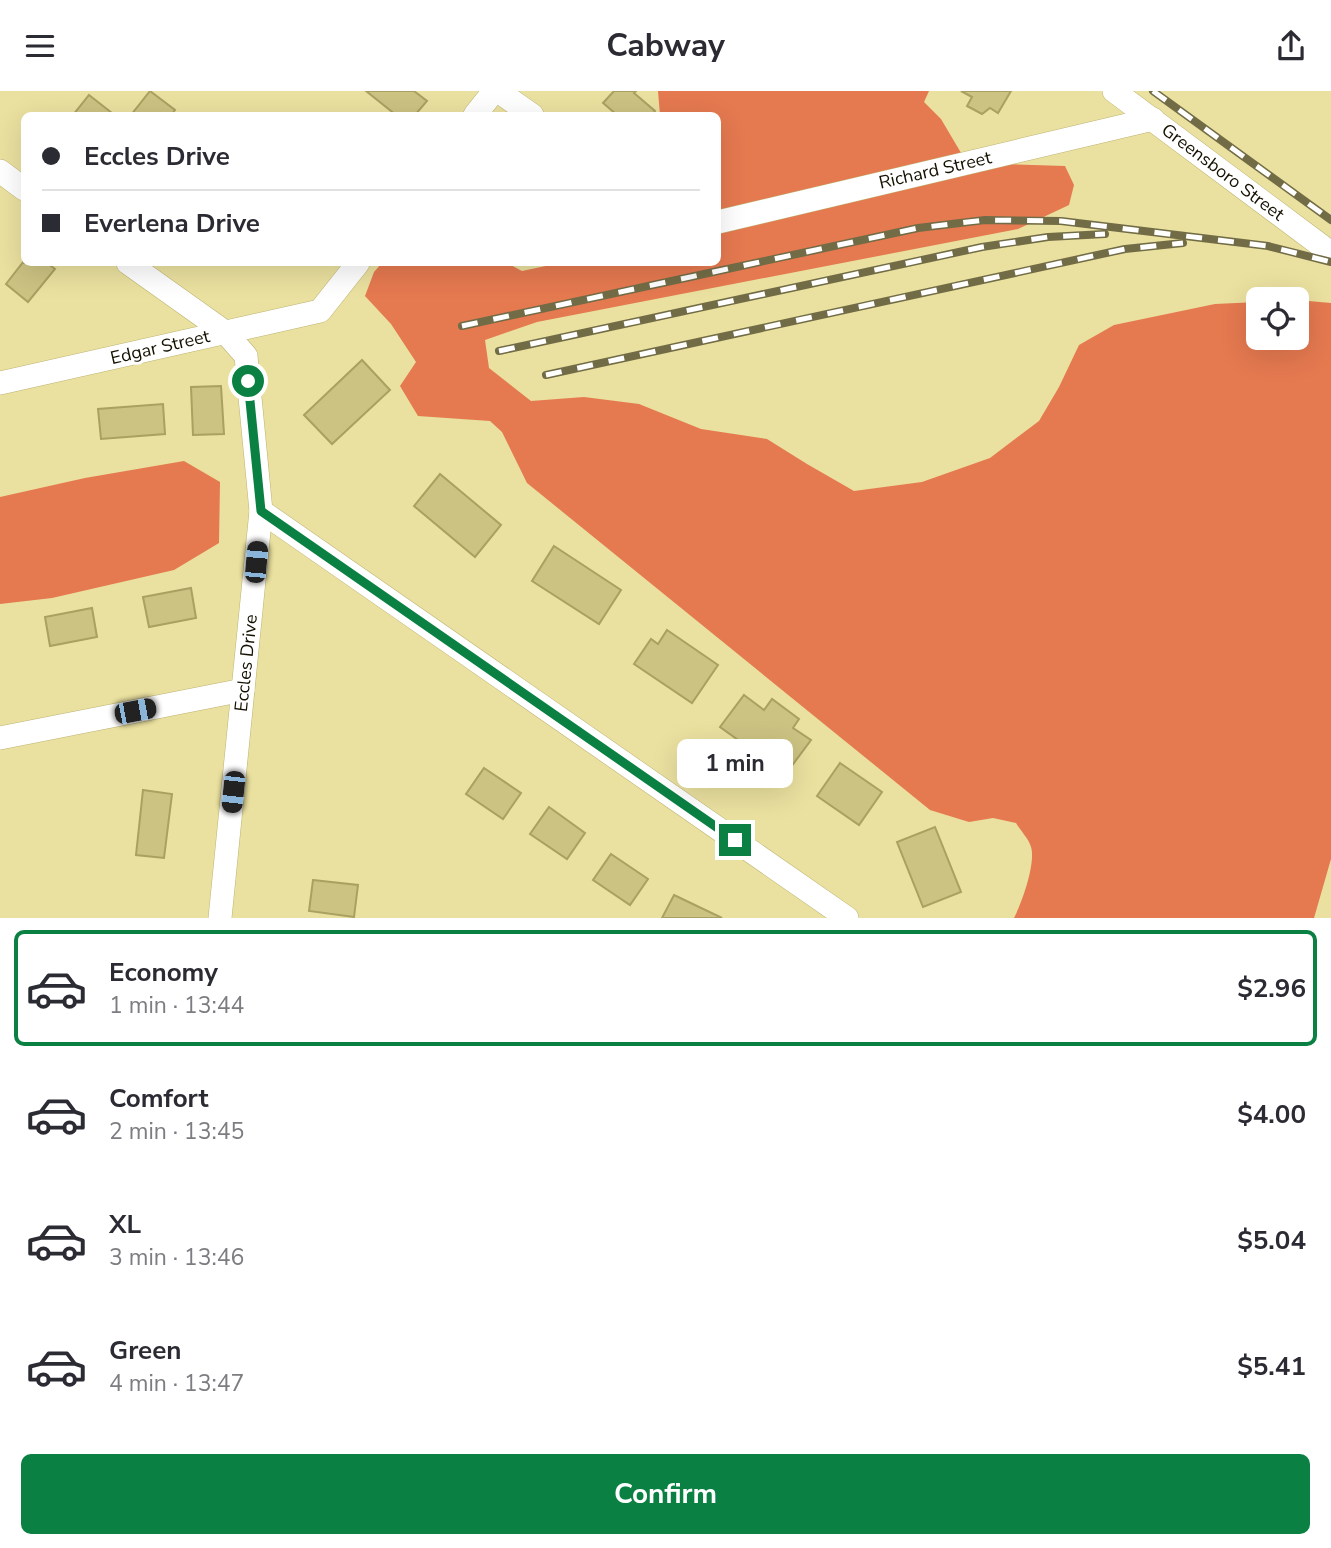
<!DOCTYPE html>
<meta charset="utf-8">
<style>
body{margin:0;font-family:"Nunito Sans",sans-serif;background:#f2f2f3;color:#2b2b33;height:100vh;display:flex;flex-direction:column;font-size:26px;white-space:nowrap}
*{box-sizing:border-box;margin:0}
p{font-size:23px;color:#7c7c81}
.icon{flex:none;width:38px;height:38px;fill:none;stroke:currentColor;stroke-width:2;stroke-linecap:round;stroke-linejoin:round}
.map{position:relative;height:827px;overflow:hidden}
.side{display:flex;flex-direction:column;background:#fff;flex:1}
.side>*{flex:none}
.top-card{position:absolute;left:21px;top:21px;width:700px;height:154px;border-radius:10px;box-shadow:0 7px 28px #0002;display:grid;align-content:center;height:154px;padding:0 21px;background:#fff}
.buttons{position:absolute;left:1246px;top:196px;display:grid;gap:14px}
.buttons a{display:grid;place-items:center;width:63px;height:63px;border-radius:10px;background:#fff;box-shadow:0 7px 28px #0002;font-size:35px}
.end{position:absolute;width:32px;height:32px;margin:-16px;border:9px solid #0b8043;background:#fff;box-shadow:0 0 0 4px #fff}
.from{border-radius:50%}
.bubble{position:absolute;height:49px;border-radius:10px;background:#fff;box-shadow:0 7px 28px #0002;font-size:23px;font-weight:700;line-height:49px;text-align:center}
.car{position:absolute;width:21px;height:42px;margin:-21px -10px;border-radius:9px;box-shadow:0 0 5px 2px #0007;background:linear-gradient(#222 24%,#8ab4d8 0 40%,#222 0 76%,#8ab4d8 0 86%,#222 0)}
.top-card b{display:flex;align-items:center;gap:24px;height:66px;font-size:26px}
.top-card b+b{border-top:2px solid #e1e1e2}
.top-card i{width:18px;height:18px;background:#2b2b33}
ul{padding:12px 0 0;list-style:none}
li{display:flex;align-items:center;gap:21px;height:116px;margin:0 14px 10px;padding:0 7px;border:4px solid transparent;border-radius:10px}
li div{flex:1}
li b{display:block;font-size:26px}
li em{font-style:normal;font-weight:700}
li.selected{border-color:#0b8043}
li>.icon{width:63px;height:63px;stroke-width:1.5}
.action{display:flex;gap:14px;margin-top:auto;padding:14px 21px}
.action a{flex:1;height:80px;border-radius:10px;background:#0b8043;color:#fff;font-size:28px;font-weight:700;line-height:80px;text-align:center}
header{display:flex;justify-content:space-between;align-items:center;height:91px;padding:0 21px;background:#fff;font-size:32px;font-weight:700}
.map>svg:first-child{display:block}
</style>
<header><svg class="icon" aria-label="menu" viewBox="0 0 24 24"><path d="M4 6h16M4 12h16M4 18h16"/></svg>Cabway<svg class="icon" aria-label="share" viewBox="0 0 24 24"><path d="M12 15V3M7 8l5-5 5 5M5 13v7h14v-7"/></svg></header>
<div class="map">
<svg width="1331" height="827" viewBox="0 0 1331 827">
<rect width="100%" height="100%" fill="#eae09f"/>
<g fill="#e57950">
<path d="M658,0h271l-5,11 17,17 26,44 98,3 9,19 -5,20 -51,24 -481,93 -52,18 4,28 42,33 53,-4 55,7 62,25 66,10 40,25 47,27 68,-9 68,-24 49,-37 20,-34 20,-42 35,-20 101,-21 43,-2v36h39v-38l34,3v556l-17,59h-300c8,-15 22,-55 17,-71 -2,-8 -11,-17 -15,-24l-23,-5 -24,4 -39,-12 -403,-327 -25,-51 -12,-11 -72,-5 -18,-30 16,-24 -25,-38 -26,-28 9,-24 8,-9h125l15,8 38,-8h158v-148h-58z"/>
<path d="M184,370l36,21 -1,61 -45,27 -122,28 -52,6v-107l85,-19z"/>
</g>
<g fill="#ccc282" stroke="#a9a061" stroke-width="2">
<path d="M150,0l25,19 -4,5h-40z"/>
<path d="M366,0h48l13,10 -12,14h-19z"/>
<path d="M614,0h22l-2,2 21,18 -3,4h-35l-14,-12z"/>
<path d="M961,0h50l-13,22 -8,-5 -8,6 -15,-8 5,-9z"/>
<path d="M89,4l23,18 -2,2h-37z"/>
<path d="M24,170v2h23l8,6 -27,33 -22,-18z"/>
<path d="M362,269l28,30 -58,54 -28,-29z"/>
<path d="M221,295l3,48 -31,1 -2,-48z"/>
<path d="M163,313l2,30 -64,5 -3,-30z"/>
<path d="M440,383l61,51 -26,32 -61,-51z"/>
<path d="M554,455l67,44 -22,34 -67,-43z"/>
<path d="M191,497l5,30 -47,9 -6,-30z"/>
<path d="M92,517l5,29 -47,9 -5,-29z"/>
<path d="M667,539l51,35 -26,38 -58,-39 17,-25 7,5z"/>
<path d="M744,604l20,15 8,-11 27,20 -6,9 18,12 -23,31 -10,-7 -2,3 -56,-40z"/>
<path d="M840,672l42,29 -23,33 -42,-29z"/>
<path d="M484,677l37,25 -18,26 -37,-25z"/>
<path d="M143,699l29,4 -8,64 -28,-3z"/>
<path d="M549,716l36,26 -18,26 -37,-25z"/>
<path d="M935,736l26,65 -38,15 -26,-65z"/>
<path d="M611,763l37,25 -18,26 -37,-25z"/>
<path d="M313,789l45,5 -4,32 -45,-6z"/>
<path d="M674,804l48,23h-60z"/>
</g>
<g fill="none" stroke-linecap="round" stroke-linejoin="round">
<g stroke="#bdb373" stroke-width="24">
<g id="minor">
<path d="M498,0l34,24"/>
<path d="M1114,0l217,162"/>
<path d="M475,24l19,-24"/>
<path d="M0,80l24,18"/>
<path d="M718,131l435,-103"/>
<path d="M128,172l97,69 21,24 15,155 -41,407"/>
<path d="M0,292l320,-72 38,-48"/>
<path d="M261,420l586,407"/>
<path d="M0,647l243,-48"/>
</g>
</g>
<use href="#minor" stroke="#fff" stroke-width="23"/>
<g stroke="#726c46" stroke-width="8">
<g id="rail">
<path d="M1153,0l178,129"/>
<path d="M462,235l456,-98 67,-8 76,1 207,25 63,16"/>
<path d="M499,260l483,-104 66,-10 57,-3"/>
<path d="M546,284l579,-126 58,-6"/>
</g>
</g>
<use href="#rail" stroke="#fff" stroke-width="5" stroke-dasharray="16" stroke-linecap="butt"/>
</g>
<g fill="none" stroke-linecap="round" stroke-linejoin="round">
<path stroke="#0b8043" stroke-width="9" d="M248,290l13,130 474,329"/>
</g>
<g text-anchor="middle" stroke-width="6" stroke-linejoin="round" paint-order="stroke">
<g font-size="18" fill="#151100" stroke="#fff">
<text transform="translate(935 79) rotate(-13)" y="6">Richard Street</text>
<text transform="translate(1223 81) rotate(37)" y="6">Greensboro Street</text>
<text transform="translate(160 256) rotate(-13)" y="6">Edgar Street</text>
<text transform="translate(246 572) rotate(-84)" y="6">Eccles Drive</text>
</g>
</g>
</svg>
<div class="buttons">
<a><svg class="icon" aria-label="locate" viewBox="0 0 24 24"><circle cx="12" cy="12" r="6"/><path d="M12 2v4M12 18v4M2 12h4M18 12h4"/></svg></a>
</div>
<i class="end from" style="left:248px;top:290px"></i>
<i class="end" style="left:735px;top:749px"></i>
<div class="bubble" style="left:677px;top:648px;width:116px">1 min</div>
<i class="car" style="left:256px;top:471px;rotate:5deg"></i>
<i class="car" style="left:135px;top:620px;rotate:79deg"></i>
<i class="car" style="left:233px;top:701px;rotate:186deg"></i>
<div class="top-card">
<b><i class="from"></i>Eccles Drive</b>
<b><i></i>Everlena Drive</b>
</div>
</div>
<section class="side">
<ul>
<li class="selected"><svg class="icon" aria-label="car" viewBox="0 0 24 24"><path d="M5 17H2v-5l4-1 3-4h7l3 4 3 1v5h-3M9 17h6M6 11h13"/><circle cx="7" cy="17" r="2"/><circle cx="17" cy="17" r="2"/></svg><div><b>Economy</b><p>1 min · 13:44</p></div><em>$2.96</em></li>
<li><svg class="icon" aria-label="car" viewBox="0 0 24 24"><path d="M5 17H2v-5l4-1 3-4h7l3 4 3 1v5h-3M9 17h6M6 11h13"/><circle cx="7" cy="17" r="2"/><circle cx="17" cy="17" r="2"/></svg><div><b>Comfort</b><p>2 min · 13:45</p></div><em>$4.00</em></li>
<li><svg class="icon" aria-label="car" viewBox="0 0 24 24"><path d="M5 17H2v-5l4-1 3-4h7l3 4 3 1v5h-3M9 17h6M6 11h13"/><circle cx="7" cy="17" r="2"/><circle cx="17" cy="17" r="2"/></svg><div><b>XL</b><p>3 min · 13:46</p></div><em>$5.04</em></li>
<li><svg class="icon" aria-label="car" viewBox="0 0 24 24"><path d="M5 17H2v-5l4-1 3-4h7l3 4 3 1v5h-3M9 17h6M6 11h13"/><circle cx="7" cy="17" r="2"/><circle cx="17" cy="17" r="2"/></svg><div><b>Green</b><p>4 min · 13:47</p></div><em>$5.41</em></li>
</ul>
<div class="action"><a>Confirm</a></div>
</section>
